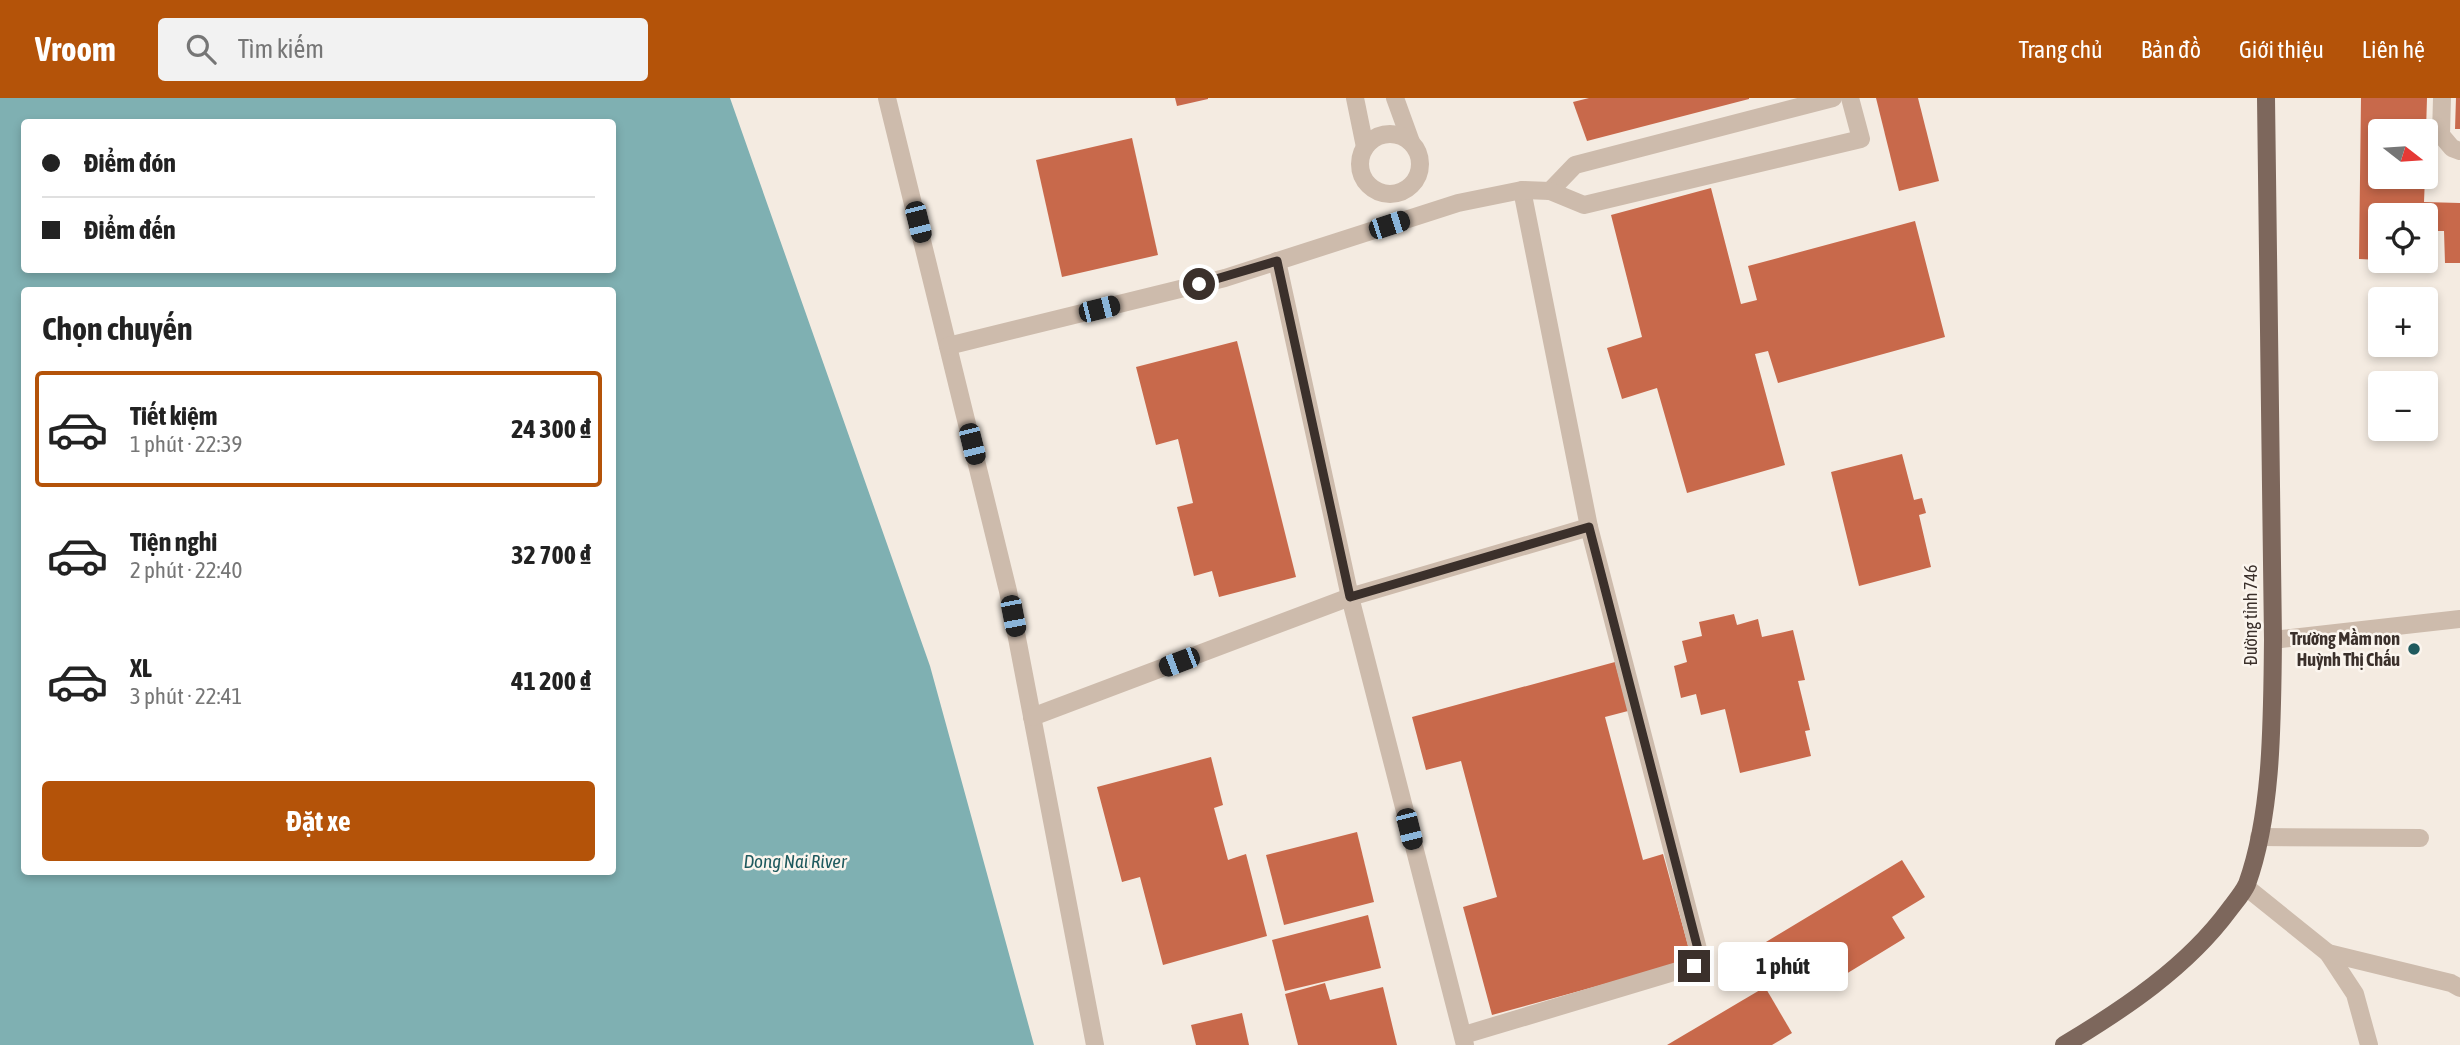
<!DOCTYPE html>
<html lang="vi">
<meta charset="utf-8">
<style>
body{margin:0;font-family:"Asap Condensed",sans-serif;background:#f2f2f2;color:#222;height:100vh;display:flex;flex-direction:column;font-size:26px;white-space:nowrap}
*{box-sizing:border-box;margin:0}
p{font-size:23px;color:#767676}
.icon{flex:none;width:38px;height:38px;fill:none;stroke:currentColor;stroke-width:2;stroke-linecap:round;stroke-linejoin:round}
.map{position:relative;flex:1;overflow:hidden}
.drawer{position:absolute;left:21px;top:189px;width:595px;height:588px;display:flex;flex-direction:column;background:#fff;border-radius:7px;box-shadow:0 4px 10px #0003}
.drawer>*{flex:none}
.guide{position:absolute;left:21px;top:21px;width:595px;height:154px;border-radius:7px;box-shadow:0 4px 10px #0003;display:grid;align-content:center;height:154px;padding:0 21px;background:#fff}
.needle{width:46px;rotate:107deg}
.fabs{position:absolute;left:2368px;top:21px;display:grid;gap:14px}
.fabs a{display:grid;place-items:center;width:70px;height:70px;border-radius:7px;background:#fff;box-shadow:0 4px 10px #0003;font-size:35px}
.end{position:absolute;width:32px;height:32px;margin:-16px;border:9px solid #3b302b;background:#fff;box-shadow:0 0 0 4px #fff}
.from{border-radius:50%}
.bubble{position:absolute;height:49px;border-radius:7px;background:#fff;box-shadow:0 4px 10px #0003;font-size:23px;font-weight:700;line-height:49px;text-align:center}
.car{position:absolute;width:21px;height:42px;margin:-21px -10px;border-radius:9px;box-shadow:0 0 5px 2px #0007;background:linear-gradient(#222 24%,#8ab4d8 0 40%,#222 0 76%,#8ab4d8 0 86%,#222 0)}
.guide b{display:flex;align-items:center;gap:24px;height:66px;font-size:26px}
.guide b+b{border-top:2px solid #e0e0e0}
.guide i{width:18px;height:18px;background:#222}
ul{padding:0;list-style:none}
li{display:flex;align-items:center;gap:21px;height:116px;margin:0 14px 10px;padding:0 7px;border:4px solid transparent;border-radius:7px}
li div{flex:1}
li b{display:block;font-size:26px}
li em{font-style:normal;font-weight:700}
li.on{border-color:#b45309}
li>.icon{width:63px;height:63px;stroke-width:1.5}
h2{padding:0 21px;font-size:32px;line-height:84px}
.primary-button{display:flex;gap:14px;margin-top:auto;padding:14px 21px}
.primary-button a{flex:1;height:80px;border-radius:7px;background:#b45309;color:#fff;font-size:28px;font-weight:700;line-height:80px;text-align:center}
header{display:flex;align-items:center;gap:42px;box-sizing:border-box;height:98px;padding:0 35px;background:#b45309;color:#fff}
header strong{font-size:33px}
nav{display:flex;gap:38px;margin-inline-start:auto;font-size:24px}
.search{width:490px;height:63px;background:#f2f2f2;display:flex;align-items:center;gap:18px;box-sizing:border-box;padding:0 24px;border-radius:7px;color:#767676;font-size:26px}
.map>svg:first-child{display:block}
</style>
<header>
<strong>Vroom</strong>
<div class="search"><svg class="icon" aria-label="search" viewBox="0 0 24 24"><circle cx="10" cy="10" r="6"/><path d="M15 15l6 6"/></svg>Tìm kiếm</div>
<nav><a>Trang chủ</a><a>Bản đồ</a><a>Giới thiệu</a><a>Liên hệ</a></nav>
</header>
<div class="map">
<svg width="2460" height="947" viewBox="0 0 2460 947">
<rect width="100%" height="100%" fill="#f4ebe1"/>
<path fill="#7fb0b2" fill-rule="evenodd" d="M0,0h730l200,568 104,379h-1034zM24,24h588v148h-588zM24,192h588v582h-588z"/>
<g fill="#c8694b">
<path d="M1175,0h33v1l-31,7z"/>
<path d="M1589,0h160v1l-162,42 -14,-39z"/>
<path d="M1876,0h42l21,83 -40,10z"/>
<path d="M2361,0h66l-1,33h-46v46h45l-1,25 36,1v60h-15l-1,-32h-18v-16h-46v45l-21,-1z"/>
<path d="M2456,0h4v31h-5z"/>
<path d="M1132,40l26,117 -96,22 -26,-117z"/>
<path d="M1711,90l30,116 16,-4 -9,-34 167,-45 30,116 -167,46 -10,-32 -13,3 30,111 -98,28 -30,-105 -35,11 -15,-51 35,-11 -31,-122z"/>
<path d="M1237,243l59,236 -77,20 -7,-26 -18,5 -17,-69 16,-4 -15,-64 -22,6 -20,-78z"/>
<path d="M1902,356l12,46 8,-2 4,15 -7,2 12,52 -72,19 -28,-114z"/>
<path d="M1734,516l3,11 21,-6 4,18 31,-7 12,50 -7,1 12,49 -5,1 6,25 -71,17 -15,-64 -24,6 -5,-21 -15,4 -7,-32 13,-4 -5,-21 20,-5 -3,-14z"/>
<path d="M1615,564l13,49 -23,6 38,143 20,-6 29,106 -200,55 -29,-108 34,-10 -36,-136 -35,9 -14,-53z"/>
<path d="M1211,659l12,48 -9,3 14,52 18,-6 21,82 -104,29 -23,-88 -18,5 -25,-95z"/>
<path d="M1357,734l17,70 -90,23 -18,-70z"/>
<path d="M1902,762l23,37 -33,20 13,21 -77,47 -11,-18 -36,22 -25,-41z"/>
<path d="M1368,817l13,53 -96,23 -13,-51z"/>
<path d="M1325,885l5,17 53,-13 14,58h-99l-13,-51z"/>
<path d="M1765,889l27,46 -20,12h-105z"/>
<path d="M1242,915l7,32h-53l-5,-20z"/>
</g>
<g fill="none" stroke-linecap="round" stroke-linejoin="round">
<g stroke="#cdbbac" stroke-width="18">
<path d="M887,0l121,493 87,454"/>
<path d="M1355,0l10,49"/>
<path d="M1395,0l16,44"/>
<path d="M2442,0l-1,37 11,13 8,3"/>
<circle cx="1390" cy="66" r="30"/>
<path d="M1522,92l67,337"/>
<path d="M1550,93l25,-26 258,-67"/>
<path d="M1277,163l73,336 115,448"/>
<path d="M948,248l277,-68 233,-75 64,-13 28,1 34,14 277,-66 -11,-41"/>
<path d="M2273,542l187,-21"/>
<path d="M1032,619l318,-120 239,-70 111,430 -6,9 -230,69"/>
<path d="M2259,739l161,1"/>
<path d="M2246,789l82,66 27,41 14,51"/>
<path d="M2328,855l123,30 9,5"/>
</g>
<path stroke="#7d675c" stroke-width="18" d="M2064,947c60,-36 123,-78 165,-135 6,-8 14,-17 18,-26 26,-72 25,-167 26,-244l-7,-542"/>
</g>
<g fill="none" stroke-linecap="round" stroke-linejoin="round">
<path stroke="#3b302b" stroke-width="9" d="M1199,186l78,-23 73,336 239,-70 111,430 -6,9"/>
</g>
<circle fill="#1f5a5e" stroke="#fbf5ee" stroke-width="2.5" cx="2414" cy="551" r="7"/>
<g text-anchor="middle" stroke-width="5" stroke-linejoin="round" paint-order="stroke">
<g font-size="18" fill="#3b302b" stroke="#fbf5ee">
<text transform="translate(2251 517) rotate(-90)" y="6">Đường tỉnh 746</text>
</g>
<g font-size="18" font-weight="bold" fill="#3b302b" stroke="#fbf5ee" text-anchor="end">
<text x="2400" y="547">Trường Mầm non<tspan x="2400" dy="21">Huỳnh Thị Chấu</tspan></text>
</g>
<g font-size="19" font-style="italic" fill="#1f5a5e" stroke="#fbf5ee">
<text x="795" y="770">Dong Nai River</text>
</g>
</g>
</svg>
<div class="fabs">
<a><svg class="needle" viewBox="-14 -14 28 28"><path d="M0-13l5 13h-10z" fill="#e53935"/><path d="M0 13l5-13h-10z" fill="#767676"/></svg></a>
<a><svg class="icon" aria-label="locate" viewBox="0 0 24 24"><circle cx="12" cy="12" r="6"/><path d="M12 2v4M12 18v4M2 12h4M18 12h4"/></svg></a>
<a>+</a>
<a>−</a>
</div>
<i class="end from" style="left:1199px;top:186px"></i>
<i class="end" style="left:1694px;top:868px"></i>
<div class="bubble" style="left:1718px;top:844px;width:130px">1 phút</div>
<i class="car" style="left:918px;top:124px;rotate:166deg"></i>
<i class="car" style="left:1389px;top:127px;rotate:72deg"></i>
<i class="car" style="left:1099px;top:211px;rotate:76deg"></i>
<i class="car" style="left:972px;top:346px;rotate:166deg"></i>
<i class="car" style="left:1013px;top:518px;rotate:169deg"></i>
<i class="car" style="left:1179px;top:564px;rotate:249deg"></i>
<i class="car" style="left:1409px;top:731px;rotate:166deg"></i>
<div class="guide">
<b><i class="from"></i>Điểm đón</b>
<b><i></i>Điểm đến</b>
</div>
<section class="drawer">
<h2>Chọn chuyến</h2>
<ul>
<li class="on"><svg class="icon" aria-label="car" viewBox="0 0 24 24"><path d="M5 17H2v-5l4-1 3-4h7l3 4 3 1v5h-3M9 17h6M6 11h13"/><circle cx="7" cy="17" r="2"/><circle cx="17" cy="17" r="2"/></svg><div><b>Tiết kiệm</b><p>1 phút · 22:39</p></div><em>24 300 ₫</em></li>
<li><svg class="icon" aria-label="car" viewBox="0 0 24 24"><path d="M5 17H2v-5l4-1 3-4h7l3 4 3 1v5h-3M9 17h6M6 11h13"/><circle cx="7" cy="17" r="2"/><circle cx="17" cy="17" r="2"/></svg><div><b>Tiện nghi</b><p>2 phút · 22:40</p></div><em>32 700 ₫</em></li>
<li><svg class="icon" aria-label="car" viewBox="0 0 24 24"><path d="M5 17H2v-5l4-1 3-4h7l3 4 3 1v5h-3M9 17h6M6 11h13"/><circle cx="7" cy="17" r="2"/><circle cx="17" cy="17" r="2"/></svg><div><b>XL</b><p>3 phút · 22:41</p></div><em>41 200 ₫</em></li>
</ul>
<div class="primary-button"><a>Đặt xe</a></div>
</section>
</div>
